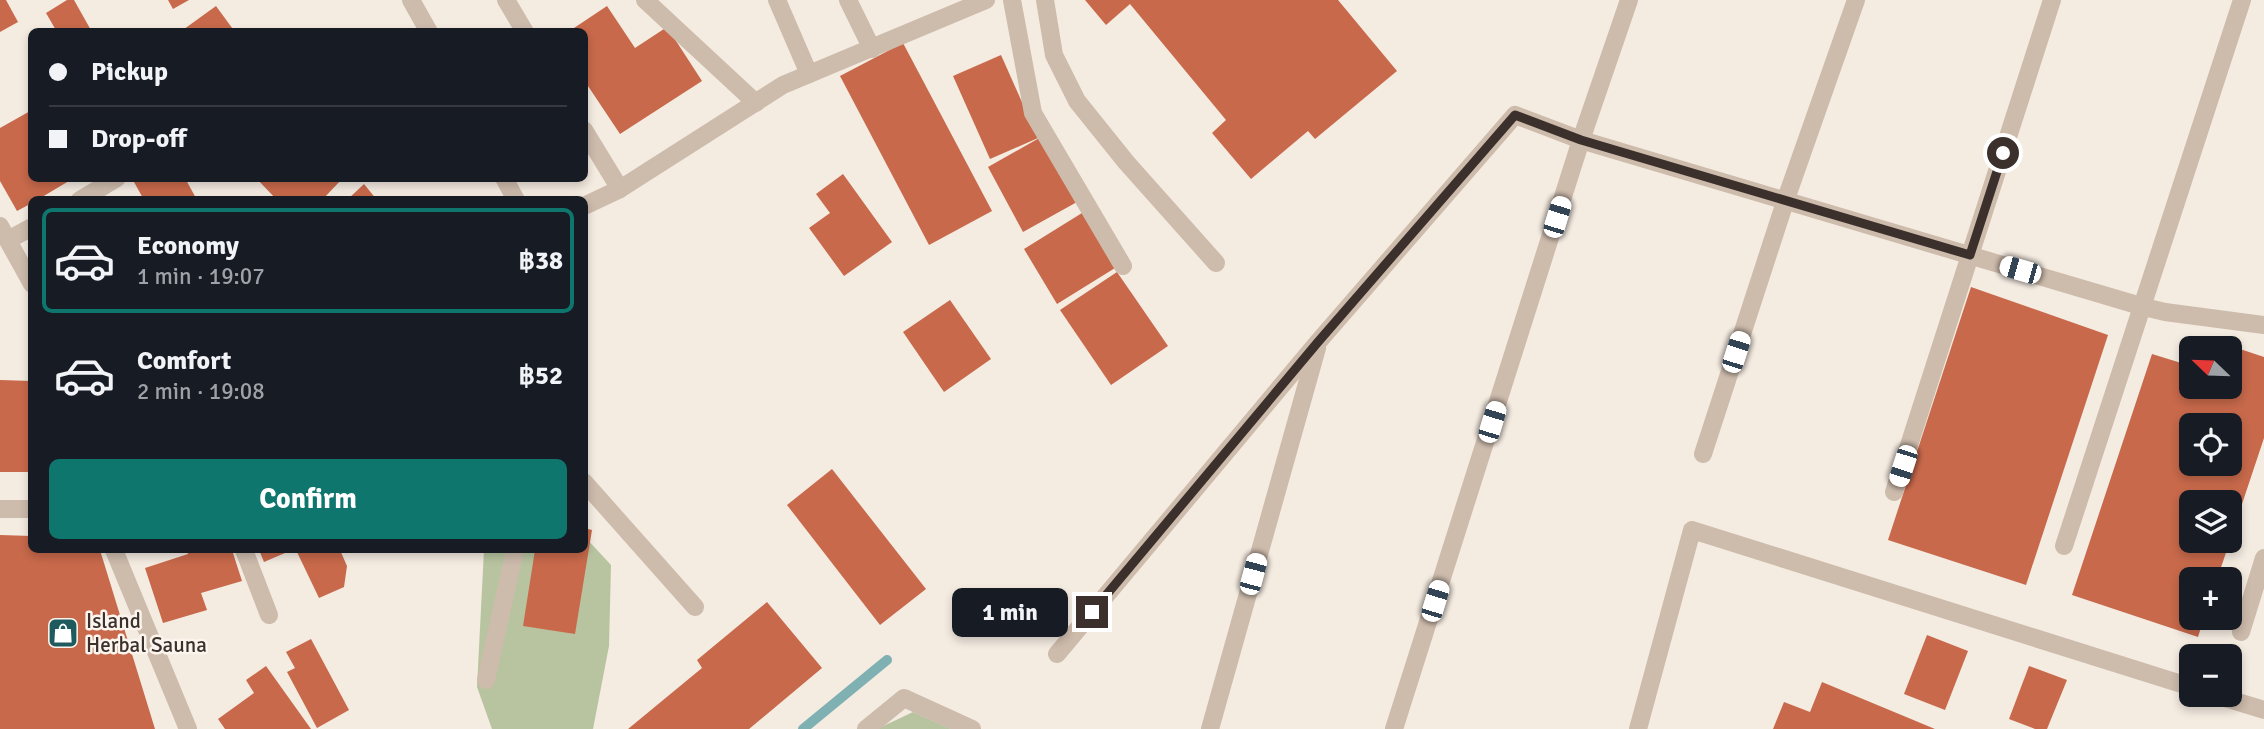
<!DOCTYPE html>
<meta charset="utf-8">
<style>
body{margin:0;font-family:Signika,sans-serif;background:#242831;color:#f1f3f6;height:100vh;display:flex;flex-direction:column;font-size:26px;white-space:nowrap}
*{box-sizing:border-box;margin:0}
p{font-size:23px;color:#9ea1a6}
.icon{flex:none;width:38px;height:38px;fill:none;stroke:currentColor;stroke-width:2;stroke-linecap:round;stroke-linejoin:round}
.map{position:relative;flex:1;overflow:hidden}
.drawer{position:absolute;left:28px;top:196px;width:560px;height:357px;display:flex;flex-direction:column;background:#171b24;border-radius:10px;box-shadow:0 4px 10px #0003}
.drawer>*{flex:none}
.guide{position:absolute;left:28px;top:28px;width:560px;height:154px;border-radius:10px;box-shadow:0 4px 10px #0003;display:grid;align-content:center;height:154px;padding:0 21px;background:#171b24}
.needle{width:46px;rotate:293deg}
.tools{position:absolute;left:2179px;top:336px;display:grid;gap:14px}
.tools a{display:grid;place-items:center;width:63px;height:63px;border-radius:10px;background:#171b24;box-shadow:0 4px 10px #0003;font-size:35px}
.end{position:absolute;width:32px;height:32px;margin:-16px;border:9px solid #3b302b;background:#fff;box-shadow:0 0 0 4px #fff}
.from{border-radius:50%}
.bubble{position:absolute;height:49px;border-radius:10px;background:#171b24;box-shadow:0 4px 10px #0003;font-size:23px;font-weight:700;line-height:49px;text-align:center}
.car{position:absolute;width:21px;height:42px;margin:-21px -10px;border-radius:9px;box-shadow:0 0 5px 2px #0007;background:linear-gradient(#fff 24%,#345 0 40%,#fff 0 76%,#345 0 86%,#fff 0)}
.guide b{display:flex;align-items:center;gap:24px;height:66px;font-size:26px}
.guide b+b{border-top:2px solid #363941}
.guide i{width:18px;height:18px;background:#f1f3f6}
ul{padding:12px 0 0;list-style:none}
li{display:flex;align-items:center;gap:21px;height:105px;margin:0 14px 10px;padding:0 7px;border:4px solid transparent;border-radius:10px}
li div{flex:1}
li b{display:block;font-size:26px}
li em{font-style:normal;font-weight:700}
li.active{border-color:#0f766e}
li>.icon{width:63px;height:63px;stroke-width:1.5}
.primary-button{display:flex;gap:14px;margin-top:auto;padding:14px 21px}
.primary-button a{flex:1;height:80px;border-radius:10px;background:#0f766e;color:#fff;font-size:28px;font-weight:700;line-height:80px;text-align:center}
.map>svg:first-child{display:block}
</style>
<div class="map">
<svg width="2264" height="729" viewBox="0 0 2264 729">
<rect width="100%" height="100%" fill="#f4ebe1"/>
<g fill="#b8c4a0">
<path d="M585,537l26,28 -2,81 -16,83h-101l-15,-42 7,-137h100z"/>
<path d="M913,712l38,17h-74z"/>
</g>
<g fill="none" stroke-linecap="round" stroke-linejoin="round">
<path stroke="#7fb0b2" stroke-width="10" d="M803,729l84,-69"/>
</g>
<g fill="#c8694b" fill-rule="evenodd">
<path d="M0,0h6l12,22 -18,10z"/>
<path d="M67,0h7l18,32h-35l-11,-19z"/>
<path d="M168,0h21l-16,9z"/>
<path d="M1085,0h253l59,71 -82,68 -7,-8 -57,48 -39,-46 14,-13 -96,-116 -24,21z"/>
<path d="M216,6l19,26h-55z"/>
<path d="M607,6l28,42 32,-21 35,54 -82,53 -36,-54v-48h-16z"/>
<path d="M903,43l89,168 -63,34 -89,-169z"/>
<path d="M1001,55l37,83 -48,21 -37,-83z"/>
<path d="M32,110v68h42l-37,22h-5v3l-15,8 -17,-30v-53z"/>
<path d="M1041,137l36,65 -54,30 -35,-65z"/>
<path d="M843,174l49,68 -48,34 -35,-48 21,-15 -14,-19z"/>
<path d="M140,178h45l12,22h-53l-10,-18z"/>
<path d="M256,178h87l-21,22h-45z"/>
<path d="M364,184l13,16h-30z"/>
<path d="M1082,213l33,55 -58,36 -33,-55z"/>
<path d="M1117,272l51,74 -57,39 -51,-75z"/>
<path d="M1971,287l137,48 -82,250 -138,-45z"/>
<path d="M950,300l41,59 -47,33 -41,-60z"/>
<path d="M2225,344l39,13v81l-34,102v-38h-39v39h39l-13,38h-26v39h13l-6,19 -126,-42 80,-241 39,12v21h39v-39h-7zM2191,425h39v39h-39z"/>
<path d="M0,380l32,1v91h-32z"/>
<path d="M832,469l94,120 -46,36 -93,-120z"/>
<path d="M584,528l8,2 -17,104 -52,-8 12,-76h49z"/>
<path d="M0,535l32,1v14h68l55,179h-155z"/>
<path d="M187,550h45l10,31 -41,12 6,17 -44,13 -18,-55 43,-14z"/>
<path d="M259,550h33l-28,12z"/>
<path d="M296,550h44l7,16 -3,21 -25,11z"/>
<path d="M767,602l55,66 -73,61h-121l74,-61 -5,-8z"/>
<path d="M1927,635l41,16 -23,59 -41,-16z"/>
<path d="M311,639l38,71 -32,18 -30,-56 8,-4 -9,-16z"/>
<path d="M266,666l45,63h-86l-7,-10 36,-26 -8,-13z"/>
<path d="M2029,666l38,14 -20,49h-12l-26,-10z"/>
<path d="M1822,682l113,47h-162l11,-27 26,10z"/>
</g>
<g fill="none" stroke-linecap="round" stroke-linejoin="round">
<g stroke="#cdbbac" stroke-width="18">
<path d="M411,0l18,32"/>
<path d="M506,0l19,32"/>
<path d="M645,0l111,103"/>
<path d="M777,0l32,74"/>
<path d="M848,0l24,49"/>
<path d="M1012,0l21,113 90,153"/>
<path d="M1045,0l9,55 23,46 49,61 90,101"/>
<path d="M584,130l36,59"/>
<path d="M504,178l12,22"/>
<path d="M80,200l37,-22"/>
<path d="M584,206l36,-17 163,-104 203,-85"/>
<path d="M0,226l32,58"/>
<path d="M8,240l24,-13"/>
<path d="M1703,454l83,-255 70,-199"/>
<path d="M584,482l111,125"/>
<path d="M1894,492l158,-492"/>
<path d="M0,509h32"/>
<path d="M2064,546l178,-546"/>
<path d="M114,550l74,179"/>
<path d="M244,550l25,65"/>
<path d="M2241,632l23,-74"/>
<path d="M1057,654l261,-312 197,-227 66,25 563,167 21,5 99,13"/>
<path d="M486,680l29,-130"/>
<path d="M2215,695l49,15"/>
<path d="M866,729l38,-31 68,31"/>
<path d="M1210,729l107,-381"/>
<path d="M1394,729l187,-589 48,-140"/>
<path d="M1638,729l54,-199 499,157"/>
</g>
</g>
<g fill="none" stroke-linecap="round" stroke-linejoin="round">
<path stroke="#3b302b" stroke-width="9" d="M1092,612l226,-270 197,-227 66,25 389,115 33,-102"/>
</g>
<defs>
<g id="shop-square" transform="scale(1.575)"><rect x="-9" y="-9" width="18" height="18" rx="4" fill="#1f5a5e" stroke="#fbf5ee"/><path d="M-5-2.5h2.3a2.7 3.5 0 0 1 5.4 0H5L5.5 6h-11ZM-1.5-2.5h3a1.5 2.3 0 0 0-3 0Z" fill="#fff"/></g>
</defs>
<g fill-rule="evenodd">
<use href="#shop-square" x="63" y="633"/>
</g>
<g text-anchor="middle" stroke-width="5" stroke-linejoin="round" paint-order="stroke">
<g font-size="21" fill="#3b302b" stroke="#fbf5ee" text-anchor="start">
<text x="86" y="628">Island<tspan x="86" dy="24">Herbal Sauna</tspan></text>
</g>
</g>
</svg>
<div class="tools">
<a><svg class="needle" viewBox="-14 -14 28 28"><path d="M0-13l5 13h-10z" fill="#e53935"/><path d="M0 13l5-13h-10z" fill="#9ea1a6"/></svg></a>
<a><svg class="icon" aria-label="locate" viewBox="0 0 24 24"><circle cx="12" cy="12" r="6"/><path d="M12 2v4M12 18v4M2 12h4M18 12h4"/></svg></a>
<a><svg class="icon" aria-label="layers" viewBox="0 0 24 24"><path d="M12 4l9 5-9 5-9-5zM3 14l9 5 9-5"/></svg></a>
<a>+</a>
<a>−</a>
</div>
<i class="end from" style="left:2003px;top:153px"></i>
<i class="end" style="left:1092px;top:612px"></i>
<div class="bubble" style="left:952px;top:588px;width:116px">1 min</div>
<i class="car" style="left:1557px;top:217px;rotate:17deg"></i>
<i class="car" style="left:2020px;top:270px;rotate:286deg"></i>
<i class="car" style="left:1736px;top:352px;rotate:18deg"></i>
<i class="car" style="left:1492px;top:422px;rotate:17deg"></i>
<i class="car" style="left:1903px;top:466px;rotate:198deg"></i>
<i class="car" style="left:1253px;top:574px;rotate:15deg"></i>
<i class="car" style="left:1435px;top:601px;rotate:17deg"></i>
<div class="guide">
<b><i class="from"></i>Pickup</b>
<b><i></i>Drop-off</b>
</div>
<section class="drawer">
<ul>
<li class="active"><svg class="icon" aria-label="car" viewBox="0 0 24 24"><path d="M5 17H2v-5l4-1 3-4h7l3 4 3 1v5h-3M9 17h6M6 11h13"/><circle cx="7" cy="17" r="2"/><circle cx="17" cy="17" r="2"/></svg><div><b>Economy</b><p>1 min · 19:07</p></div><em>฿38</em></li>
<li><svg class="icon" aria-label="car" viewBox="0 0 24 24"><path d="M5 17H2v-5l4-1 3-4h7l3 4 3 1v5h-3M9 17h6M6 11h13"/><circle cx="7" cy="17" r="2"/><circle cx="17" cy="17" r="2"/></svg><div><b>Comfort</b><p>2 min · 19:08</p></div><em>฿52</em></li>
</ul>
<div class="primary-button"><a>Confirm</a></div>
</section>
</div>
